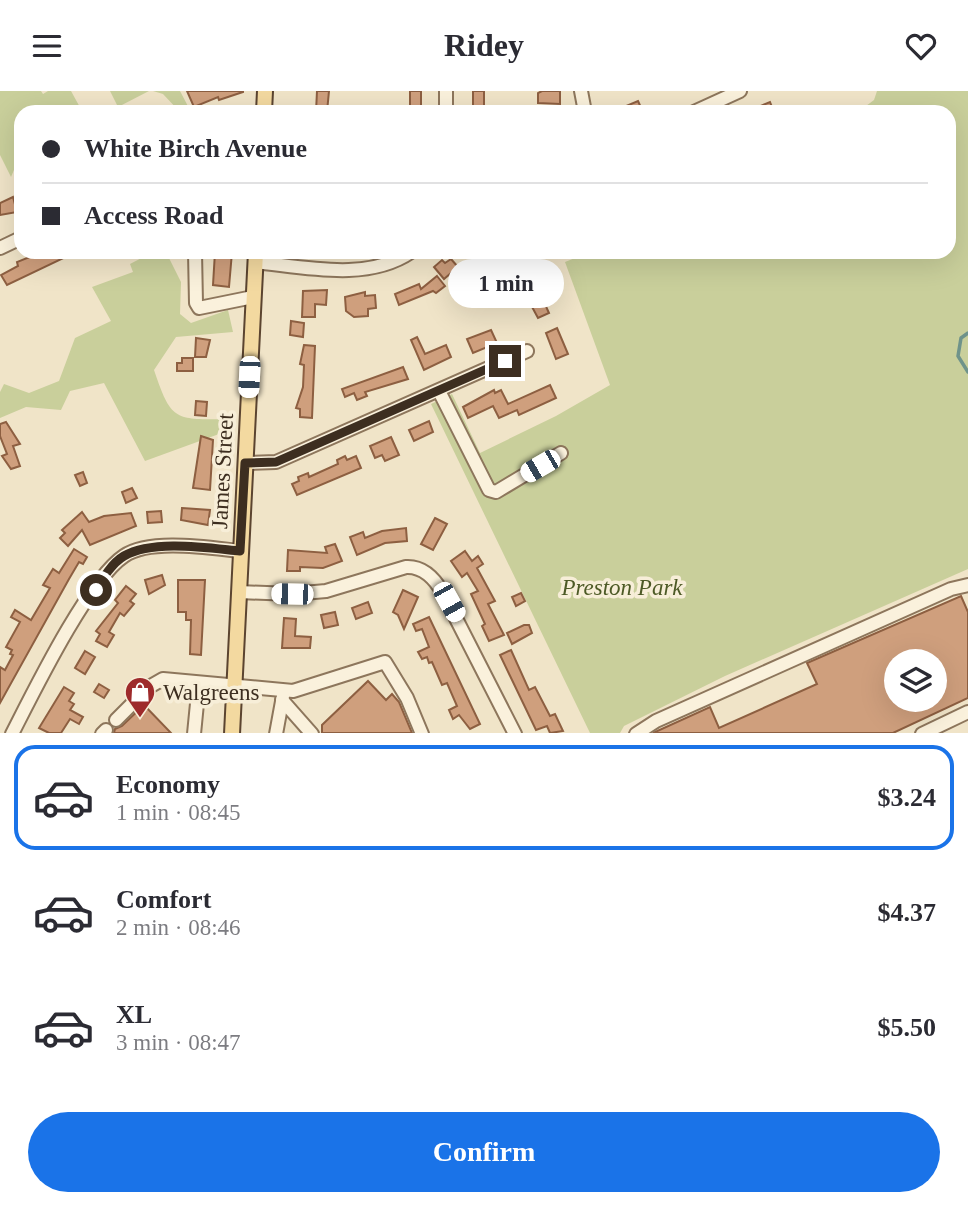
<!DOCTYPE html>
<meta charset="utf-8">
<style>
body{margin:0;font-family:"Times New Roman",serif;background:#f7f7f7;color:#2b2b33;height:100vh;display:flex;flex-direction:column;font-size:26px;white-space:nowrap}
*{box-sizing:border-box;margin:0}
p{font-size:23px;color:#7c7c81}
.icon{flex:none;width:38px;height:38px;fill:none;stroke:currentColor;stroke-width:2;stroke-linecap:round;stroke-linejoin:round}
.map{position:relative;height:642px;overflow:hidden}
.side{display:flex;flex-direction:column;background:#fff;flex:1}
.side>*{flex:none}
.hud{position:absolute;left:14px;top:14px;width:942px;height:154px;border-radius:21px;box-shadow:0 7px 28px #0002;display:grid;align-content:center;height:154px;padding:0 28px;background:#fff}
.tools{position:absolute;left:884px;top:558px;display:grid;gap:14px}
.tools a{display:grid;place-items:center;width:63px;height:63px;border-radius:50%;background:#fff;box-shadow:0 7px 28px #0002;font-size:35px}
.end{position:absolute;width:32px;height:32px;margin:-16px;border:9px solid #3d2e20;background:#fff;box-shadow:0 0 0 4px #fff}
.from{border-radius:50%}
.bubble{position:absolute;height:49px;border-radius:24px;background:#fff;box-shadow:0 7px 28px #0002;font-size:23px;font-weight:700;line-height:49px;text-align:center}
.car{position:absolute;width:21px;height:42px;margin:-21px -10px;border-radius:9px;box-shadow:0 0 5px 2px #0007;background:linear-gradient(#fff 24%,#345 0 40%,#fff 0 76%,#345 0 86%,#fff 0)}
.hud b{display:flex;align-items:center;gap:24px;height:66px;font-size:26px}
.hud b+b{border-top:2px solid #e1e1e2}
.hud i{width:18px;height:18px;background:#2b2b33}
ul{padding:12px 0 0;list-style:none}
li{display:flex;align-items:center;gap:21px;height:105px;margin:0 14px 10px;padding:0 14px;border:4px solid transparent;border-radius:21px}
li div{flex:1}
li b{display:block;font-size:26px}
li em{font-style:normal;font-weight:700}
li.on{border-color:#1a73e8}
li>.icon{width:63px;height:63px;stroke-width:1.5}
.action{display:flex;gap:14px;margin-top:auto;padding:14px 28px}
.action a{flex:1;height:80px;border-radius:42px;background:#1a73e8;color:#fff;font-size:28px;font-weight:700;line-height:80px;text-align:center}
header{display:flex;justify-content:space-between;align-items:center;height:91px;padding:0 28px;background:#fff;font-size:32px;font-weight:700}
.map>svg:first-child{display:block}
</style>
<header><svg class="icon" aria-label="menu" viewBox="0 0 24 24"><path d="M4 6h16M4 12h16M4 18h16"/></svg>Ridey<svg class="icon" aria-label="heart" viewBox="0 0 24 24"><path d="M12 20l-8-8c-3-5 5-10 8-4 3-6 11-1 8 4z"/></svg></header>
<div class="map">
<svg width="968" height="643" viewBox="0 0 968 643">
<rect width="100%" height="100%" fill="#f0e4c8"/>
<g fill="#c9cf9b">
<path d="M0,0h41l2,3 5,-3h23l11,20 -61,1v41l-10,24 -11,-22z"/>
<path d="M110,0h39l-31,16z"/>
<path d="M153,0h27l11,21h-11l-17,-18z"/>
<path d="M877,0h91v478l-243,107 -101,50 -4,7h-30l-159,-329 21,-10 28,59 76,-37 54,-31 -45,-123 25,-10h358v-140h-90l16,-12z"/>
<path d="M153,161h13l15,30 -1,32 11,9 37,-13 5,22 -57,5 -22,33c17,50 20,50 72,49l4,11 -85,31 -41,-78 -34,8 -9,19 -35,-3 -26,11v-26l4,-8 25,9 30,-12 16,-43 36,-17 -19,-34 41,-15 -3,-8z"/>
</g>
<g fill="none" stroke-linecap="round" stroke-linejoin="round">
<path stroke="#6f938a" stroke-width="3.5" d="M968,242l-7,5 -3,18 10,16"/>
</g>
<g fill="#cf9f7d" stroke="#8d5f41" stroke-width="2" fill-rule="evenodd">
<path d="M187,0h56v1l-24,8 -1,-3 -24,10z"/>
<path d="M317,0h12l-2,21h-11z"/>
<rect x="410" y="0" width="11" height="21"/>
<rect x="473" y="0" width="11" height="21"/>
<path d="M542,0h18v13l-22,-1v-10z"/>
<path d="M638,10l5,11h-31z"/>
<path d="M770,11l4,10h-28z"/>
<path d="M13,106l4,15 -17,3v-12z"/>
<path d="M42,161h34l-69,33 -6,-10 17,-9 -1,-4z"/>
<path d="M215,161h17l-3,35 -16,-2z"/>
<path d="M451,168l7,8 -14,12 -10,-12 8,-7 3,3z"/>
<path d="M437,185l8,10 -9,7 -3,-2 -34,14 -4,-11 24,-10 2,5z"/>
<path d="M543,193l6,14 -6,2 6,13 -11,5 -14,-26z"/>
<path d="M327,199l-1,15 -11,-1v13h-13l1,-26z"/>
<path d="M365,201v4l10,-1 1,13 -8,1v7l-14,1 -8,-6 -1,-14z"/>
<path d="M291,230l13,2 -1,14 -13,-2z"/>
<path d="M557,237l11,26 -12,5 -10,-26z"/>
<path d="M491,239l6,13 -24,10 -6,-14z"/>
<path d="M417,246l8,17 21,-9 5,12 -27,13 -13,-30z"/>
<path d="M196,247l14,2 -4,17h-11z"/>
<path d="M304,254l11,1 -3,72 -12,-1v-8l-4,-1 7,-21 1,-22 -4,-1z"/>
<path d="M182,267h11v13h-16v-8h5z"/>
<path d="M403,276l5,12 -43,13 2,4 -10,4 -3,-7 -9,4 -3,-8z"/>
<path d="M550,294l6,13 -37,17 -2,-5 -18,8 -6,-12 -25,12 -5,-11 31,-17 1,3 6,-3 7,14z"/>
<path d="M196,310l11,1 -1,14 -11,-1z"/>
<path d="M429,330l4,11 -19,9 -5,-11z"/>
<path d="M6,331l14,22 -7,2 7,20 -9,3 -9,-13 5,-2 -7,-18v-12z"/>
<path d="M201,345l12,4 -3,50 -17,-2z"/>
<path d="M391,346l8,18 -14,6 -3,-6 -7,3 -5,-12z"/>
<path d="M345,365l2,4 9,-4 5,12 -64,27 -5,-11 7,-3 -1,-4 10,-4 1,4 29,-13 -1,-4z"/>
<path d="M83,381l4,11 -7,3 -5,-11z"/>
<path d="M132,397l5,10 -11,5 -4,-11z"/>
<path d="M182,417l28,2 -2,15 -27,-5z"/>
<path d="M161,420l1,11 -14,1 -1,-11z"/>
<path d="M82,421l7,10 15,-6 27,-3 5,13 -46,19 -8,-15 -14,16 -8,-8 5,-5 -3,-3z"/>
<path d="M435,427l12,6 -14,26 -12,-6z"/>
<path d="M406,437l1,13 -22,2 -28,12 -7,-18 13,-5 2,6 17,-7z"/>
<path d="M335,453l7,17 -19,7 -23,-1v4h-13l1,-21 39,3 -2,-6z"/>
<path d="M74,458l13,8 -4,7 -4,-2 -10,17 -69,124v-36l5,3 8,-15 -3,-1 2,-4 -6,-3 14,-25 -9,-5 4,-7 16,10 19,-32 -7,-3 10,-16 6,4z"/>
<path d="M465,460l7,10 6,-5 5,8 -6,4 18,33 -7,3 16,31 -15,6 -7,-15 3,-2 -14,-30 7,-3 -11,-18 -5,4 -11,-16z"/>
<path d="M162,484l3,10 -16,9 -4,-14z"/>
<path d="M178,489h27l-4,75 -11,-1 1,-34h-5v-8h-8z"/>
<path d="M126,495l10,8 -6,7 4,3 -10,12 -4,-3 -11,19 5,3 -7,12 -11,-6 4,-7 -4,-3 22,-28 -3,-3z"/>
<path d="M403,499l15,7 -14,32 -6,-14 -5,-3z"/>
<path d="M521,502l4,8 -9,5 -4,-9z"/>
<path d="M961,505l7,16v86l-75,35h-240l57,-26 9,21 98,-44 -10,-21zM896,570h38v39h-38z"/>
<path d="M368,511l4,11 -16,6 -4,-11z"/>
<path d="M335,521l3,13 -14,3 -3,-13z"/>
<path d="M429,526l51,107 -10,5 -11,-14 -6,4 -4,-9 8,-4 -10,-23 -5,2 -10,-23 -3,1 -2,-6 -5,2 -4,-7 11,-5 -7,-18 -6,2 -3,-7z"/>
<path d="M284,527l12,1 -1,17 16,1 -1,11h-28z"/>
<path d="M524,534h5l3,8 -20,11 -5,-11z"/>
<path d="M511,559l18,40 6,-3 15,29 5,-2 8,17 -13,2 -3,-7 -11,4 -36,-75z"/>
<path d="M85,560l10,6 -10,17 -10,-6z"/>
<path d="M368,590l18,19 6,-6 7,8 13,31h-90v-8z"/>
<path d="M99,593l10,6 -5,8 -10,-6z"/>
<path d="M64,596l10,6 -5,8 5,3 -4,6 13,7 -4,7 -9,-5 -9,14h-12l-10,-5z"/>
<path d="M144,614l27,28h-57l1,-4 7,-3z"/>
</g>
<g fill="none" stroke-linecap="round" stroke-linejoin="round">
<g stroke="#8d765c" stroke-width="16">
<g id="minor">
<path d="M446,0v21"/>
<path d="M581,0l4,21"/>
<path d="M694,21l46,-21"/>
<path d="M0,157l21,-10"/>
<path d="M195,161l1,51 3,5 54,-11"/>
<path d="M255,171c50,5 112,20 156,-10"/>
<path d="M439,300l50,99 7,2 65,-39"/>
<path d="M245,372l31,-1 251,-111"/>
<path d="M239,501l53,2 34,-3 80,-24c17,-1 29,12 37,26l72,141"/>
<path d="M282,609l30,34"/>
<path d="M116,629l33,-33 14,-8 130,12 92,-29 22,36 15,36"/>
<path d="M12,643c21,-41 76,-154 112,-178 26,-18 86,-8 116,-5"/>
<path d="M102,643l4,-4"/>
<path d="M194,643l5,-51"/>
<path d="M276,643l7,-38"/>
<path d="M636,643l20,-13 295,-132 17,-4"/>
<path d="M922,643l46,-22"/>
</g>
</g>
<g stroke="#5b4430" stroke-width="18">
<g id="major">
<path d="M264,21l1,-21"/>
<path d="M232,643l24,-482"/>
</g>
</g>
<use href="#minor" stroke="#faf1dc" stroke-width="12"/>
<use href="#major" stroke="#f3d9a0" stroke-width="14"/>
</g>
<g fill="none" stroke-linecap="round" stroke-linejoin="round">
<path stroke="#3d2e20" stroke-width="9" d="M96,499c7,-12 16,-27 28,-34 29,-17 85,-8 116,-5l5,-88 31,-1 229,-101"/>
</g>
<defs>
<g id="shop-pin" transform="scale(1.575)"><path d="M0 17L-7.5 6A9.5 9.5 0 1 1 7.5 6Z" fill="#9e2a2b" stroke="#f7eed8"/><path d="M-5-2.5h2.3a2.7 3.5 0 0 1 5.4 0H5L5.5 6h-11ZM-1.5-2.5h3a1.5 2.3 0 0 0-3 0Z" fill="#fff"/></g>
</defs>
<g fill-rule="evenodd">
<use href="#shop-pin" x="140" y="601"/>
</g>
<g text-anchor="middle" stroke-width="7" stroke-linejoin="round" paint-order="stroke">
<g font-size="23" fill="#3d2e20" stroke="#f7eed8">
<text transform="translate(222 380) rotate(-87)" y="8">James Street</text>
</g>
<g font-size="23" font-style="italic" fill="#4d5a26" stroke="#f7eed8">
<text x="622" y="504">Preston Park</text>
</g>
<g font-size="23" fill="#3d2e20" stroke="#f7eed8" text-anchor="start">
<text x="163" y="609">Walgreens</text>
</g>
</g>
</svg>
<div class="tools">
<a><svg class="icon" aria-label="layers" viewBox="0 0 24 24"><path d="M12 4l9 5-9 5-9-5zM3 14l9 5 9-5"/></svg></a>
</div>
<i class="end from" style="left:96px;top:499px"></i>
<i class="end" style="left:505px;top:270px"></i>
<div class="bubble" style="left:448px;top:168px;width:116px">1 min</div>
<i class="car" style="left:249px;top:286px;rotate:183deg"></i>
<i class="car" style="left:540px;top:375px;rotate:240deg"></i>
<i class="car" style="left:292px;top:503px;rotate:271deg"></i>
<i class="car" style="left:449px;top:511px;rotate:151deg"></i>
<div class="hud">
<b><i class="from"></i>White Birch Avenue</b>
<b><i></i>Access Road</b>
</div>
</div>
<section class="side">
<ul>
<li class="on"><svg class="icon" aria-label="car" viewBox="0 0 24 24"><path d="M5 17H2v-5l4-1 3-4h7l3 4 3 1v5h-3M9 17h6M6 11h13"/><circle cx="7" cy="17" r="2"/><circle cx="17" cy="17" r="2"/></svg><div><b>Economy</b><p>1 min · 08:45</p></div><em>$3.24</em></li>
<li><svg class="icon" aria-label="car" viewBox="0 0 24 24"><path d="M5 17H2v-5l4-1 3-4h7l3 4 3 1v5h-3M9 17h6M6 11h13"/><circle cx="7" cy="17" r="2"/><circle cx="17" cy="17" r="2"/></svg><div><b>Comfort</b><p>2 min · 08:46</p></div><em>$4.37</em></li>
<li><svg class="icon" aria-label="car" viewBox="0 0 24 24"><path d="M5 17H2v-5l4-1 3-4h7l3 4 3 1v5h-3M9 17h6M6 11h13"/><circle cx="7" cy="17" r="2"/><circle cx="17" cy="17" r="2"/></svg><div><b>XL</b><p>3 min · 08:47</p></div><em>$5.50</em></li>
</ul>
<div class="action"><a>Confirm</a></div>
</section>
